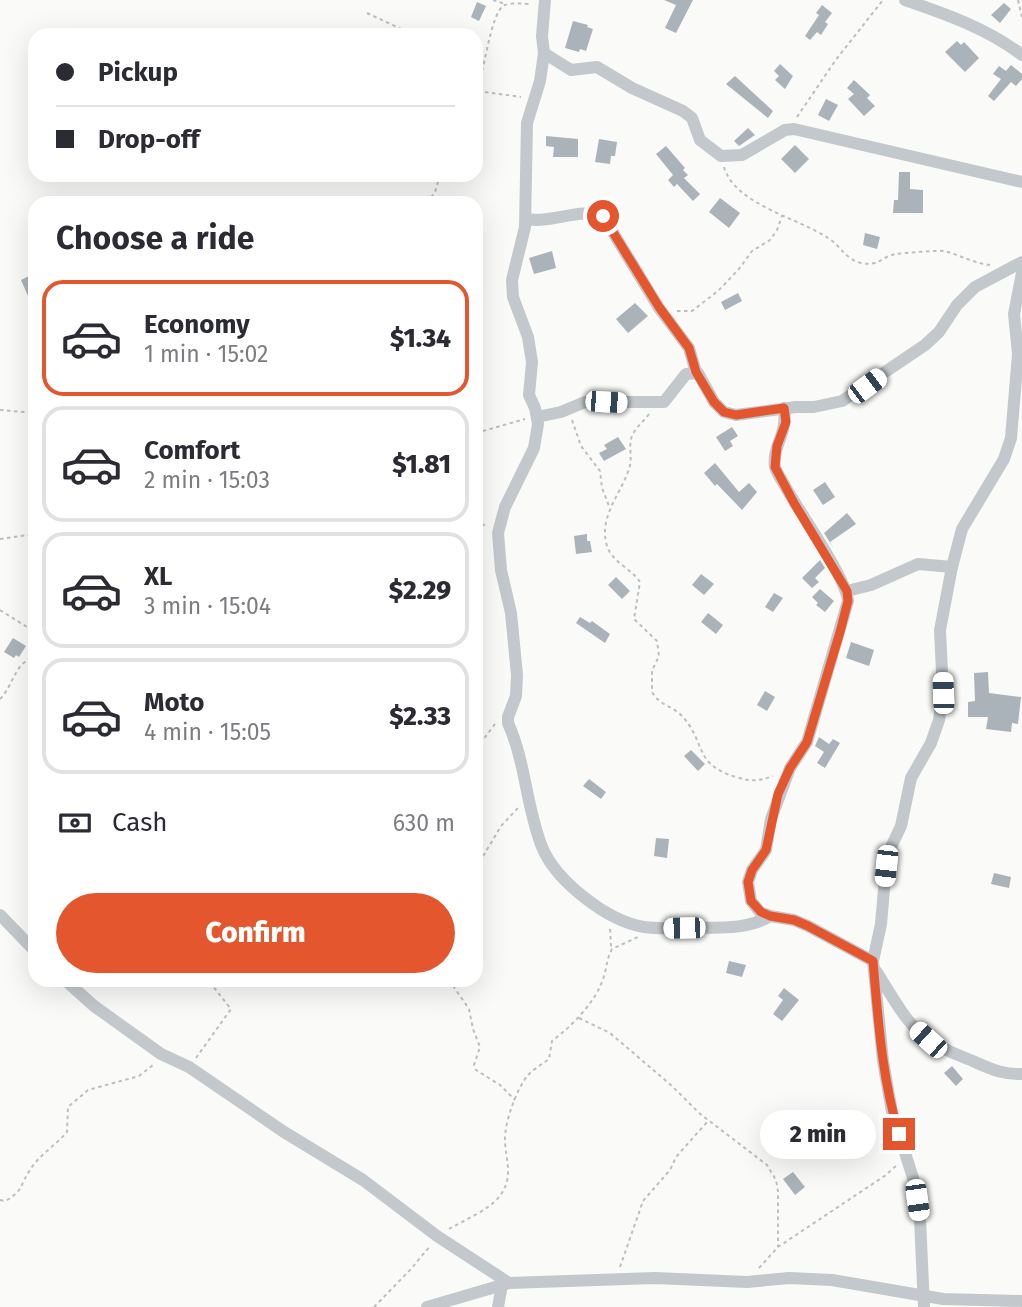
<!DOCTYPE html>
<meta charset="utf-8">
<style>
body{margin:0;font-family:"Fira Sans",sans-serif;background:#f7f7f7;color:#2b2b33;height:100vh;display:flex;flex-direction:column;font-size:26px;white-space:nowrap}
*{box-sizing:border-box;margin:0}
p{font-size:23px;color:#7c7c81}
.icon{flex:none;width:38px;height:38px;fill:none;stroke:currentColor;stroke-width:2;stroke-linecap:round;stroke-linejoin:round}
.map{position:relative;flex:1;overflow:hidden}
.drawer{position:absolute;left:28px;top:196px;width:455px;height:791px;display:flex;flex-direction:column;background:#fff;border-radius:21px;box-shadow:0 7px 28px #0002}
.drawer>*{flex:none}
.guide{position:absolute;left:28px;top:28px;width:455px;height:154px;border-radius:21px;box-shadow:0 7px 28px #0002;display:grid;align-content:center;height:154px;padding:0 28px;background:#fff}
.end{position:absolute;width:32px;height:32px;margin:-16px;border:9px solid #e4572e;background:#fff;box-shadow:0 0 0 4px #fff}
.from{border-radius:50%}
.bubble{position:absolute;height:49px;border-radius:24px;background:#fff;box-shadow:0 7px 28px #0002;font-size:23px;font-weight:800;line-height:49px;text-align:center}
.car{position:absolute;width:21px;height:42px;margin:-21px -10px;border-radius:9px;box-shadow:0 0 5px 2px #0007;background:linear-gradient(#fff 24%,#345 0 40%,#fff 0 76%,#345 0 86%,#fff 0)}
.guide b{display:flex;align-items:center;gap:24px;height:66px;font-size:26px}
.guide b+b{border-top:2px solid #e1e1e2}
.guide i{width:18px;height:18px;background:#2b2b33}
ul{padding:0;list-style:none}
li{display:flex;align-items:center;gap:21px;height:116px;margin:0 14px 10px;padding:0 14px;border:4px solid #e1e1e2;border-radius:21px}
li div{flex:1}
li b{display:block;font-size:26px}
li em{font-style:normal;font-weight:800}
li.on{border-color:#e4572e}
li>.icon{width:63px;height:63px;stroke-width:1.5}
h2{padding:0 28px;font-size:32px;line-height:84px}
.pay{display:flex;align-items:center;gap:18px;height:77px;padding:0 28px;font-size:26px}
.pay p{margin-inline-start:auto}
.action{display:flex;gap:14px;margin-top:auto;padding:14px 28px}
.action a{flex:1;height:80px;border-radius:42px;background:#e4572e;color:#fff;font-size:28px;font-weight:800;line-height:80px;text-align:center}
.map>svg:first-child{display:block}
</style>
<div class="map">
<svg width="1022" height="1307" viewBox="0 0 1022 1307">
<rect width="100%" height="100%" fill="#fafaf8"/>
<g fill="#aab3b9">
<path d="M664,0h29l-17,33 -11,-5 11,-23z"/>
<path d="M477,2l9,4 -7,15 -8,-4z"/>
<path d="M1004,3l7,6 -11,14 -9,-8z"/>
<path d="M822,5l10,8 -7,9 3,2 -7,11 -4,-3 -7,8 -5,-4 14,-21 -3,-2z"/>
<path d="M573,21l15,4 -1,2 6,2 -7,22 -6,-2 -1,3 -14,-4z"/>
<path d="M957,41l4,4 3,-3 15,16 -14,14 -20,-20z"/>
<path d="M780,64l13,12 -8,13 -10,-9 4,-4 -5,-5z"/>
<path d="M1011,65l11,9v5l-6,7 -5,-4 -17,19 -6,-5 13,-17 -8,-5 6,-8 7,5z"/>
<path d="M735,76l38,35 -5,7 -42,-34z"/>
<path d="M854,80l16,15 -3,3 8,8 -11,10 -16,-17 6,-5 -7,-6z"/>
<path d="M826,99l12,6 -9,16 -11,-6z"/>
<path d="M748,128l7,7 -16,11 -5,-5z"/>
<path d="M546,136l32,3v18h-25l1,-10 -8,-1z"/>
<path d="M599,139l18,3 -2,14h-4l-1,8 -15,-2z"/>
<path d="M795,145l14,14 -14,14 -14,-14z"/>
<path d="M666,146l19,22 -2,2 5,5 -4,3 16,16 -7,7 -16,-17 -3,3 -6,-7 5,-5 -17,-21z"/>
<path d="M899,172h11v17l13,1v23h-30l1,-13h4z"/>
<path d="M720,198l20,15 -11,15 -20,-16z"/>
<path d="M865,233l15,4 -3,12 -14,-4z"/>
<path d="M552,251l4,17 -22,6 -5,-16z"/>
<path d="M35,273v20l-7,3 -7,-16z"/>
<path d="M738,293l4,8 -17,9 -4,-8z"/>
<path d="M635,303l13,13 -20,17 -12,-14z"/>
<path d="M732,427l6,9 -8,5 3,5 -8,5 -9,-14z"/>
<path d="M618,437l8,12 -22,12 -5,-8 8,-4 -3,-4z"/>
<path d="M715,463l24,29 10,-9 8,9 -15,18 -25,-26 -2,2 -11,-13z"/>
<path d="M825,482l10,15 -12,8 -10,-15z"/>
<path d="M847,513l9,11 -26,18 4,7 -10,-16z"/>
<path d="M587,534v7h3l2,11 -16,2 -2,-18z"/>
<path d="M820,560l5,8 -10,10 4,4 -7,6 -10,-10z"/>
<path d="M701,574l13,10 -10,11 -12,-10z"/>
<path d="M616,577l14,14 -8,8 -14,-14z"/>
<path d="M820,589l14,12 -9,11 -9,-7 2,-2 -6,-6z"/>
<path d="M774,593l9,5 -10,14 -8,-5z"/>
<path d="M708,613l15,12 -7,9 -15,-12z"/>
<path d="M580,617l10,6 2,-2 18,13 -5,9 -29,-20z"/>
<path d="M13,638l13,8 -7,11 -3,-2 -2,3 -10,-6z"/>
<path d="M851,642l23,8 -5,16 -23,-8z"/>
<path d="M988,672l1,21 32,4 -3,27 -6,-1 -1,9 -25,-3 2,-12h-20v-15l7,-1 -1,-28z"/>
<path d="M765,691l10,6 -8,14 -10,-6z"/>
<path d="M819,737l10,7 4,-5 7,4 -15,25 -8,-5 7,-11 -9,-6z"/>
<path d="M691,750l14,14 -7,7 -14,-15z"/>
<path d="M589,779l17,13 -5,7 -18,-13z"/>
<path d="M656,838l13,1 -2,19 -13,-2z"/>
<path d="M994,873l17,4 -2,11 -18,-4z"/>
<path d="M729,961l17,4 -4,12 -16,-4z"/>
<path d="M784,988l15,12 -17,21 -9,-7 10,-14 -5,-4z"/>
<path d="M952,1066l11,13 -7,7 -12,-13z"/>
<path d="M793,1172l12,15 -10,8 -12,-16z"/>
</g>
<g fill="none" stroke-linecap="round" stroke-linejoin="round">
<g stroke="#bbbfc2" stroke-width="2" stroke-dasharray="3.5 3.5" stroke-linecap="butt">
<path d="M493,0l12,4"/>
<path d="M1018,0l4,17"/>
<path d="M367,13l34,16 4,6"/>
<path d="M476,91c8,-16 14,-75 27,-85 6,-4 21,-2 28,-2"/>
<path d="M478,91l43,6"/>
<path d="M797,117l38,-56 48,-61"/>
<path d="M724,167c11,38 75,51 104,71 13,8 17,21 33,25 18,4 21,-7 35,-9 7,-1 44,-4 48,-3 16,4 29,12 46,14"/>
<path d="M427,203l8,-11 5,-17"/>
<path d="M677,311h15l26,-20 21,-22 13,-18 18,-11 7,-10 5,-14"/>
<path d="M0,410l35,3"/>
<path d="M649,414c-6,8 -13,13 -17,22 -4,10 1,22 -3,33 -8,25 -31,48 -22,77 5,16 25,23 33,36l-6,37 23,22 2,15 -7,15v21c7,13 20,14 29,23 26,27 11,49 55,62 15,5 23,4 37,-1"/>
<path d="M572,420l9,26 19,25 2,17 7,18"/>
<path d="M476,433l49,-14"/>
<path d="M476,520l11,7"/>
<path d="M0,539l35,-5"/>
<path d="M0,610l35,22"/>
<path d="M0,699c15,-16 13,-34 35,-43"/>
<path d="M476,749l19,-25"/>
<path d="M476,868l25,-42 17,-18"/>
<path d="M610,929l1,18"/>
<path d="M449,980l20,29 4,20 7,18 -6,18 2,5 24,15 15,15"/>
<path d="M579,1018l31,15 62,53 27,27 68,52 9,15 2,11v56"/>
<path d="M196,1058l35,-49 -23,-29"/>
<path d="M0,1200l5,1c19,-10 15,-17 25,-31 8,-14 26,-25 37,-38l1,-25 20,-17 51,-14 14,-11"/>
<path d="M449,1229c14,-8 41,-20 50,-32 15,-19 7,-35 6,-56 -1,-18 12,-53 23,-66 6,-6 14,-11 21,-16l3,-18c20,-15 45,-40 52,-65 3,-10 3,-18 8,-27l26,-12"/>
<path d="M620,1267l23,-66 27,-31 6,-13 32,-36"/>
<path d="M759,1268l19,-21 108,-72 11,-10"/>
<path d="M374,1307l37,-38 19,-23"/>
</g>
<g stroke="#c3c8cc" stroke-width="12">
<path d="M545,0l-3,36 2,17 -4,28 -13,42 -2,104 -13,53 1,17 15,40 4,25 -3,33 6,13 3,16 -4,24 -29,59 -7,26 3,37 10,43 6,62 -1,21 -8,21v6c18,40 18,84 34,124 14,34 65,74 102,80 14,2 28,1 42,1 27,-1 61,3 84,-12"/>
<path d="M905,0c41,14 83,29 117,55"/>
<path d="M544,53l27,17 26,-3 35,21 51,23 9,7 8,22 21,16 21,-1 43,-25 9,-1 228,53"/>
<path d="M526,219c25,5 55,-12 77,-3l56,92 30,40 7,24"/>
<path d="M784,408c4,27 -12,37 -9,59 2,7 7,13 10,19 14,26 61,91 63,115l-41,141 -17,26 -19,51 -5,31 -14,20 -4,12 3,19 9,11 10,4 24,4 14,6 65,35"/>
<path d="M537,417l24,-5 24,-10h79l22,-28 12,-1 16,29 10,10 12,3 60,-8h18l28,-6 83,-56 14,-13 18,-27 18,-18 47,-25"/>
<path d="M847,591l24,-6 47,-21 34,3"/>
<path d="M0,915l35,36"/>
<path d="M876,971c15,23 30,54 54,70 13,9 29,14 45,21 16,7 29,13 47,12"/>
<path d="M65,980l29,26 67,48 28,13 95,65 79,48 74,56 72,47"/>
<path d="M427,1307l82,-24 146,-5 92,4 42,-4 43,2 111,19 79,2"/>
<path d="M498,1307l4,-22"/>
<path d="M924,1307l-4,-88 -6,-38 -22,-69 -9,-51 -10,-100 8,-37 5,-58 6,-21 9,-19 10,-48 20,-35 8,-23 4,-27 -3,-63 12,-63 10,-38 42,-70 7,-21 7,-84 -4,-40 8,-41"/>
</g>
</g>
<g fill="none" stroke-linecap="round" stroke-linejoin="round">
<path stroke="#e4572e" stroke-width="9" d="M603,216l56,91 30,41 7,24 18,30 10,10 12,3 48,-7 2,14 -9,24 -2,21 19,36 53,88 1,10 -8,31 -33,110 -17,26 -12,26 -12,56 -14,20 -4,12 3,19 10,11 9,4 24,4 14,6 65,35c5,58 9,118 26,173"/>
</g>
</svg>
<i class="end from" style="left:603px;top:216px"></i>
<i class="end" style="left:899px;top:1134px"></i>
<div class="bubble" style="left:760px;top:1110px;width:116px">2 min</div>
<i class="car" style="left:867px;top:386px;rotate:53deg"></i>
<i class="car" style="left:606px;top:402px;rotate:93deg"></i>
<i class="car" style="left:943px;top:693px;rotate:358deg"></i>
<i class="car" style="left:886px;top:866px;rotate:186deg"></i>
<i class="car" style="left:684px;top:928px;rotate:269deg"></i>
<i class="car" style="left:928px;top:1040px;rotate:312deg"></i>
<i class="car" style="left:917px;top:1200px;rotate:172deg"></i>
<div class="guide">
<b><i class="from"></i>Pickup</b>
<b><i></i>Drop-off</b>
</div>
<section class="drawer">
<h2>Choose a ride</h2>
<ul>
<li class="on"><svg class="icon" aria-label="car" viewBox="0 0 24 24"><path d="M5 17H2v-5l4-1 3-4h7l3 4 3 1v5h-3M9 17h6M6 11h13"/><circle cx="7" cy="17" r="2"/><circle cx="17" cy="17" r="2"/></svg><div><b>Economy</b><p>1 min · 15:02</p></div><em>$1.34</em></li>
<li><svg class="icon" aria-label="car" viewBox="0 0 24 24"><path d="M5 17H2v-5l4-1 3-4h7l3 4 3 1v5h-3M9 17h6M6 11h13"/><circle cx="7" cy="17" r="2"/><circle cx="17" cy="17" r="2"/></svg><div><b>Comfort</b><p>2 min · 15:03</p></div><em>$1.81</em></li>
<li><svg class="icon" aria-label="car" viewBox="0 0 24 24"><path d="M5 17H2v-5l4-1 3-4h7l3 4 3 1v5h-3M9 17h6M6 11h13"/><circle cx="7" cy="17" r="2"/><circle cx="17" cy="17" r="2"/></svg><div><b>XL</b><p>3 min · 15:04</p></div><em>$2.29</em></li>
<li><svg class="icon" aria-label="car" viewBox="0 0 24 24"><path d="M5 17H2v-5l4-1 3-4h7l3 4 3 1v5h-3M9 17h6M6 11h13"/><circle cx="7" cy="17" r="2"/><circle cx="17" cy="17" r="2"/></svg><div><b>Moto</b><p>4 min · 15:05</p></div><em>$2.33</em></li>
</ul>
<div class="pay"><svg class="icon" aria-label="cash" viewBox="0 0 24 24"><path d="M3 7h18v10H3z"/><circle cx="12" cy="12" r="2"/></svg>Cash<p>630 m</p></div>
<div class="action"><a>Confirm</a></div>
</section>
</div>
